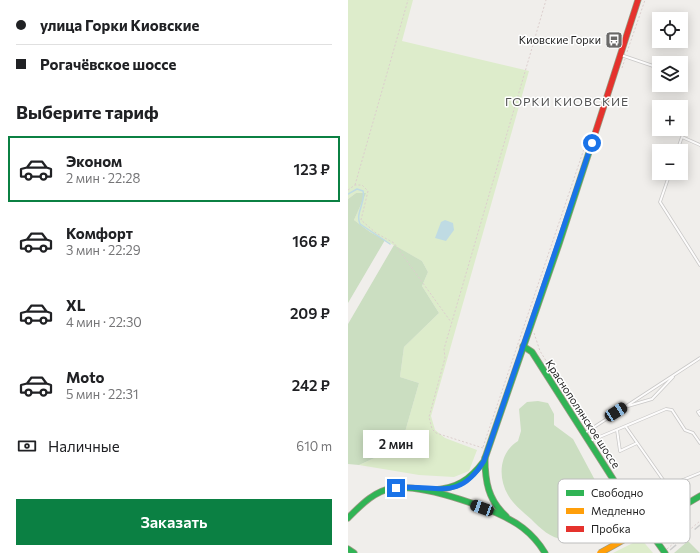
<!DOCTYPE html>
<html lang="ru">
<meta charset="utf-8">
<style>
body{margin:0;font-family:Commissioner,sans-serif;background:#f2f2f2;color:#202124;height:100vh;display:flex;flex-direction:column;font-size:15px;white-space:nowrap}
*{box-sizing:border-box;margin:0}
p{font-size:13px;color:#757577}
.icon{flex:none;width:22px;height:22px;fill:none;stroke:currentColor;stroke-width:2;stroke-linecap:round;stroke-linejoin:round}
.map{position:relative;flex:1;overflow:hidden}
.panel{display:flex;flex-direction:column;background:#fff;width:348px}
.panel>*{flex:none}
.top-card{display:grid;align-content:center;height:88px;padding:0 16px;background:#fff}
.tools{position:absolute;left:304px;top:12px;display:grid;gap:8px}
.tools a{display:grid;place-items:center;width:36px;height:36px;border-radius:0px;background:#fff;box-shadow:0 2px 10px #0003;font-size:20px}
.end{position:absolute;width:18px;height:18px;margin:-9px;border:5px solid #1a73e8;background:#fff;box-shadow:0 0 0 2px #fff}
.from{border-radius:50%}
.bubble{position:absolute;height:28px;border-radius:0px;background:#fff;box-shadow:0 2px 10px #0003;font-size:13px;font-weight:600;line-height:28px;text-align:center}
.car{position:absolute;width:12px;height:24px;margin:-12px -6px;border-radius:5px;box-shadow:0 0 3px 1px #0007;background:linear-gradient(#222 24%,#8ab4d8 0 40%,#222 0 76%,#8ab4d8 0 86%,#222 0)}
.top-card b{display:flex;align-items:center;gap:14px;height:38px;font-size:15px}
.top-card b+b{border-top:1px solid #e0e0e0}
.top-card i{width:10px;height:10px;background:#202124}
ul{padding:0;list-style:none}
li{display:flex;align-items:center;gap:12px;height:66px;margin:0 8px 6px;padding:0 8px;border:2px solid transparent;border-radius:0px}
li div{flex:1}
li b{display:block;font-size:15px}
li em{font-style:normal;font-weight:600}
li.active{border-color:#0b8043}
li>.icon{width:36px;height:36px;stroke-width:1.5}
h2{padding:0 16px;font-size:18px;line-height:48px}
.pay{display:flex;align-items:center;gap:10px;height:44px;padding:0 16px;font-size:15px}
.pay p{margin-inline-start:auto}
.cta{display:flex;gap:8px;margin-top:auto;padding:8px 16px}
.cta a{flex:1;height:46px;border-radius:0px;background:#0b8043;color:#fff;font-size:16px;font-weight:600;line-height:46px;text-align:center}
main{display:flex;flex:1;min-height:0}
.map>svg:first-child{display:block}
</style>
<main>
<section class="panel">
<div class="top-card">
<b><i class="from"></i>улица Горки Киовские</b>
<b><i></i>Рогачёвское шоссе</b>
</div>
<h2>Выберите тариф</h2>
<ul>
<li class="active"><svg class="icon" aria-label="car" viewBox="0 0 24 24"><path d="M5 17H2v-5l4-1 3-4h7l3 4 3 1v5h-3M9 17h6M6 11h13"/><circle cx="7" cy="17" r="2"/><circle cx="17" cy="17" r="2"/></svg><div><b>Эконом</b><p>2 мин · 22:28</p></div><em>123 ₽</em></li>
<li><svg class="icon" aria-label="car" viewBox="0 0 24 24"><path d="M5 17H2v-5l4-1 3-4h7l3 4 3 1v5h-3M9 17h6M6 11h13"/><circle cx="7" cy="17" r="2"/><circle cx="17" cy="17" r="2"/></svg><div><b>Комфорт</b><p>3 мин · 22:29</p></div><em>166 ₽</em></li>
<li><svg class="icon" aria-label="car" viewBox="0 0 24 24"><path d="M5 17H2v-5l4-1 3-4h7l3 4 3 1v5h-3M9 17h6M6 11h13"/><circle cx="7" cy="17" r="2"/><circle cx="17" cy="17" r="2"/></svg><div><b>XL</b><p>4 мин · 22:30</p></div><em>209 ₽</em></li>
<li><svg class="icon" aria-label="car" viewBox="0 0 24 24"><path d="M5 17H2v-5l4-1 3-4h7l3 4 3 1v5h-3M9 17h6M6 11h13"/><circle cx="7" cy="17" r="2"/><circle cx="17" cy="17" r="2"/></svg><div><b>Moto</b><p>5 мин · 22:31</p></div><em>242 ₽</em></li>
</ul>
<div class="pay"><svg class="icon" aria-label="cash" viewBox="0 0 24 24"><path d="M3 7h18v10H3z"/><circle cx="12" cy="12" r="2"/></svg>Наличные<p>610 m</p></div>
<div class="cta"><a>Заказать</a></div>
</section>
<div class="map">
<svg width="352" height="553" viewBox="0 0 352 553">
<rect width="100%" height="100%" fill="#f0eeeb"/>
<g fill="#ddeccb">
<path d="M0,0h65l-11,41 127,30 -98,345 4,14 10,8 32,12 -8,21 -15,6 -35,-2 -60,-10 42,-19 18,-63 -19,-6 4,-30 35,-34 -17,-27 6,-14 -6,-11 -52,-29 -16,-12 11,-26 -9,-1 -8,6z"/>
<path d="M293,539l12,14h-40z"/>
</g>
<g fill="#cbdec1">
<path d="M8,193h10l-12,27 16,12 15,8 -37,63v-104z"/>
<path d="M46,245l28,16 6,11 -6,14 17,27 -35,34 -4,30 19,6 -18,63 -42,19 -11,-1v-140z"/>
<path d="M190,401l10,2 6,11v11l19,14 31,58 4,11c-5,13 -10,19 -24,25 -6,2 -14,6 -20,6 -13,0 -24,-11 -33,-20 -8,-7 -18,-15 -23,-24 -11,-19 -8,-43 10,-54l3,-10 -2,-22 8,-7z"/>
<path d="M340,541l12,12h-26z"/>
</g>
<path fill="#bfdbe3" d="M97,220l8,3 1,7 -8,11 -11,-3 6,-16z"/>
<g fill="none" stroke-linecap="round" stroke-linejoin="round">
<path stroke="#bfdbe3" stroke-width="1.5" d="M0,194l9,-5 6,2c3,11 -8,22 -3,33l30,20"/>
<g stroke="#c9c8c7" stroke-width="3.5">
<g id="lane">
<path d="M273,55l38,13"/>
<path d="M329,151l5,-14 18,8"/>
<path d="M322,173l-10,29 40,63"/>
<path d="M280,406l24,-7 21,-22"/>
<path d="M352,411l-2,1 2,3"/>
<path d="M278,427l40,57h7l27,-11"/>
<path d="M269,430l3,21 17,-8"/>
<path d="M237,433l115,-75"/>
<path d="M242,441l76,-32 6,1 13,20 8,3 7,10"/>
</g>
</g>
<g stroke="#999a82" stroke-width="7">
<g id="fast">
<path d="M175,346l9,6 88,138 45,63"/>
<path d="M137,458c0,23 3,42 21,58"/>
<path d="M84,490c24,-1 38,-10 52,-29l75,-217 34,-104"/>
<path d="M0,518c13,-13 26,-27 45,-30 31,-4 105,21 130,40 9,7 16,15 22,25"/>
<path d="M313,519l39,-23"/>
<path d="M0,549l6,4"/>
</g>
</g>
<g stroke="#999a82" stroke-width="7">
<path id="jam" d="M245,140l45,-140"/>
</g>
<g stroke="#dccecd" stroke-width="1" stroke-dasharray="2 2" stroke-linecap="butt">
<path d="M279,52l18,-52"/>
<path d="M274,68l3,-9"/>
<path d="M7,185l53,-185"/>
<path d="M0,190l7,-5h7l6,6 -7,29 15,13 18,10 57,79"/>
<path d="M186,333l6,18 46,74"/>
<path d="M135,447l103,-304"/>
<path d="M135,448l-47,-15 -4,-4 -3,-12 16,-59 -1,-9 102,-349"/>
<path d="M319,549l33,-28"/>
</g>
<use href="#lane" stroke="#fdfcfc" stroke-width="2"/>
<use href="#fast" stroke="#30b455" stroke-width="5.5"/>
<use href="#jam" stroke="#e5322d" stroke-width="5.5"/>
<path stroke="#ccc" stroke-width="1.5" stroke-dasharray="8 8" stroke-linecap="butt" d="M322,550l30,-25"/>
<g stroke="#999a82" stroke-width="7" stroke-linecap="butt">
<path id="slow-bridge" d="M252,553l61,-34"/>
</g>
<use href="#slow-bridge" stroke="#ff9f0a" stroke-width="5.5"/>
</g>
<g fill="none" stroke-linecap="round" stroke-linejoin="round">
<path stroke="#1a73e8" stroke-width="5" d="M48,488c39,-5 61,16 88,-27l108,-318"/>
</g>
<defs>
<g id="bus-square" transform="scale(0.9)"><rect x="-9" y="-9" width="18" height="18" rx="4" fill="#6a6968" stroke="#fff"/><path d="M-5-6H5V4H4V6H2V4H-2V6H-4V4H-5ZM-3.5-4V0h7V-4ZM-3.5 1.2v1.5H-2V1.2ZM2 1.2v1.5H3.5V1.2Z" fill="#fff"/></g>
</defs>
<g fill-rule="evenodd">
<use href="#bus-square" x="266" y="40"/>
</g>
<g text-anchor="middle" stroke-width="3" stroke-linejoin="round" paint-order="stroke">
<g font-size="11" fill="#222" stroke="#fff" text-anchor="end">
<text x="253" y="44">Киовские Горки</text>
</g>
<g font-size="11" fill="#222" stroke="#fff">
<text transform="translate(235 414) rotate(57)" y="4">Краснополянское шоссе</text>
</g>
<g font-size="12" letter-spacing="1" fill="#555" stroke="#fff">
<text x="219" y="106">ГОРКИ КИОВСКИЕ</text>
</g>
</g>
<rect x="210" y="479" width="132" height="64" rx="6" fill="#fff" stroke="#bdbdbd" stroke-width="1"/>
<rect x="218" y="490" width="18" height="6" fill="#30b455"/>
<rect x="218" y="508" width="18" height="6" fill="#ff9f0a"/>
<rect x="218" y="526" width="18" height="6" fill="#e5322d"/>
<g font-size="11" fill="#222">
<text x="243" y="497">Свободно</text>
<text x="243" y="515">Медленно</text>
<text x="243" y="533">Пробка</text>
</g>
</svg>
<div class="tools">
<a><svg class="icon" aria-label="locate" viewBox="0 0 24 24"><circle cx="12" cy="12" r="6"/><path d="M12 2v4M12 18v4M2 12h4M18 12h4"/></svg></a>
<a><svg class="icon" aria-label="layers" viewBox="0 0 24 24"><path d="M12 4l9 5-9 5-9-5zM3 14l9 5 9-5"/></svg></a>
<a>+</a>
<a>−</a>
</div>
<i class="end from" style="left:244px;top:143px"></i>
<i class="end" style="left:48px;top:488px"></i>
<div class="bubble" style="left:15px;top:430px;width:66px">2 мин</div>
<i class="car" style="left:268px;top:412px;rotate:57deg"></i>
<i class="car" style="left:134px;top:508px;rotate:290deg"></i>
</div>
</main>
